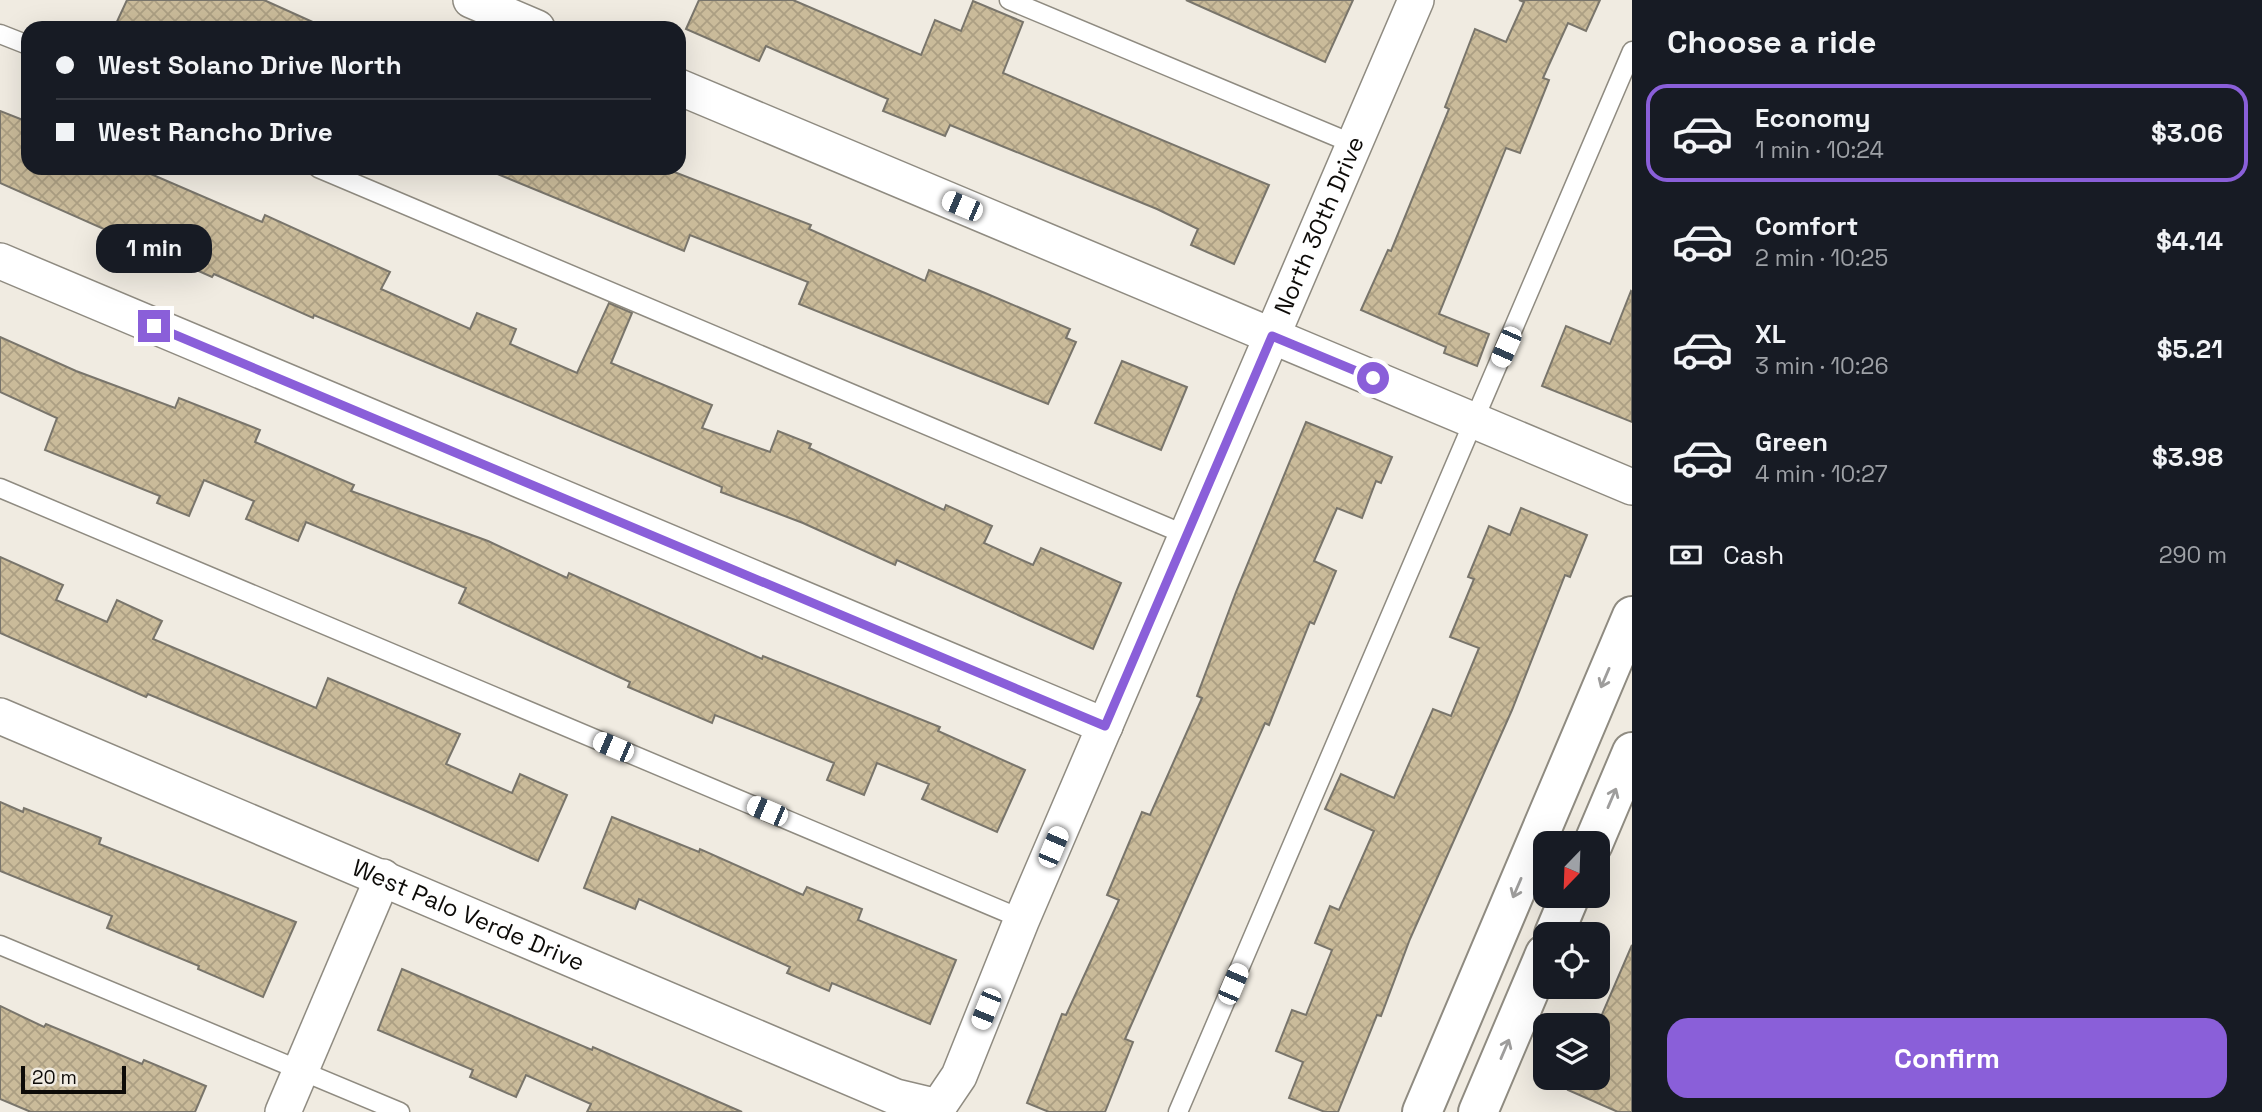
<!DOCTYPE html>
<meta charset="utf-8">
<style>
body{margin:0;font-family:"Space Grotesk",sans-serif;background:#20242c;color:#f1f3f6;height:100vh;display:flex;flex-direction:column;font-size:26px;white-space:nowrap}
*{box-sizing:border-box;margin:0}
p{font-size:23px;color:#9ea1a6}
.icon{flex:none;width:38px;height:38px;fill:none;stroke:currentColor;stroke-width:2;stroke-linecap:round;stroke-linejoin:round}
.map{position:relative;flex:1;overflow:hidden}
.side{display:flex;flex-direction:column;background:#171b24;width:630px}
.side>*{flex:none}
.banner{position:absolute;left:21px;top:21px;width:665px;height:154px;border-radius:21px;box-shadow:0 7px 28px #0002;display:grid;align-content:center;height:154px;padding:0 35px;background:#171b24}
.needle{width:46px;rotate:203deg}
.controls{position:absolute;left:1533px;top:831px;display:grid;gap:14px}
.controls a{display:grid;place-items:center;width:77px;height:77px;border-radius:14px;background:#171b24;box-shadow:0 7px 28px #0002;font-size:35px}
.scale{position:absolute;left:21px;bottom:18px;width:105px;box-sizing:border-box;padding-left:7px;border:4px solid #0d0b08;border-top:0;font-size:19px;line-height:24px;white-space:nowrap;color:#0d0b08;-webkit-text-stroke:5px #f0ebe1;paint-order:stroke}
.end{position:absolute;width:32px;height:32px;margin:-16px;border:9px solid #8a5fd9;background:#fff;box-shadow:0 0 0 4px #fff}
.from{border-radius:50%}
.bubble{position:absolute;height:49px;border-radius:21px;background:#171b24;box-shadow:0 7px 28px #0002;font-size:23px;font-weight:600;line-height:49px;text-align:center}
.car{position:absolute;width:21px;height:42px;margin:-21px -10px;border-radius:9px;box-shadow:0 0 5px 2px #0007;background:linear-gradient(#fff 24%,#345 0 40%,#fff 0 76%,#345 0 86%,#fff 0)}
.banner b{display:flex;align-items:center;gap:24px;height:66px;font-size:26px}
.banner b+b{border-top:2px solid #363941}
.banner i{width:18px;height:18px;background:#f1f3f6}
ul{padding:0;list-style:none}
li{display:flex;align-items:center;gap:21px;height:98px;margin:0 14px 10px;padding:0 21px;border:4px solid transparent;border-radius:21px}
li div{flex:1}
li b{display:block;font-size:26px}
li em{font-style:normal;font-weight:600}
li.on{border-color:#8a5fd9}
li>.icon{width:63px;height:63px;stroke-width:1.5}
h2{padding:0 35px;font-size:32px;line-height:84px}
.pay{display:flex;align-items:center;gap:18px;height:77px;padding:0 35px;font-size:26px}
.pay p{margin-inline-start:auto}
.primary-button{display:flex;gap:14px;margin-top:auto;padding:14px 35px}
.primary-button a{flex:1;height:80px;border-radius:21px;background:#8a5fd9;color:#fff;font-size:28px;font-weight:600;line-height:80px;text-align:center}
main{display:flex;flex:1;min-height:0}
.map>svg:first-child{display:block}
</style>
<main>
<div class="map">
<svg width="1632" height="1112" viewBox="0 0 1632 1112">
<defs>
<pattern id="building-cross-hatch" width="8" height="8" patternUnits="userSpaceOnUse" patternTransform="scale(1.75)"><rect width="8" height="8" fill="#cabb9a"/><path d="M0 0l8 8M0 8l8-8" fill="none" stroke="#ac9f83"/></pattern>
</defs>
<rect width="100%" height="100%" fill="#f0ebe1"/>
<g fill="url(#building-cross-hatch)" stroke="#79756b" stroke-width="2">
<path d="M127,0h137l62,28h-212z"/>
<path d="M699,0h94l128,55 14,-35 26,11 12,-30 50,21 -20,51 266,112 -35,79 -43,-19 7,-16 -41,-20 -207,-84 -5,11 -62,-25 5,-12 -122,-53 -7,15 -73,-32z"/>
<path d="M1186,0h167l-28,62z"/>
<path d="M1519,0h81l-14,31 -18,-8 -25,55 6,2 -29,73 -14,-5 -67,166 50,20 -12,32 -33,-13 2,-6 -85,-37 27,-60 3,1 58,-142 -4,-2 30,-78 31,13 18,-40z"/>
<path d="M0,111l28,11v46h109l125,54 3,-7 125,57 -9,17 89,40 7,-16 39,16 -6,15 67,29 32,-70 23,10 -21,50 101,42 -10,23 68,24 8,-21 33,13 -2,4 135,62 2,-5 46,21 -8,17 49,22 8,-17 80,35 -28,66 -196,-89 -2,5 -92,-42 -82,-31 1,-5 -408,-172 -1,3 -99,-44 -2,3 -212,-94z"/>
<path d="M483,168h181l147,57 -2,4 116,52 4,-11 56,23 85,36 -4,9 10,4 -28,62 -249,-100 9,-22 -118,-47 -6,16z"/>
<path d="M1631,291l1,1v130l-90,-36 24,-60 44,18z"/>
<path d="M0,337l76,34 99,37 4,-10 81,32 -5,12 99,43 -3,6 137,50 79,37 2,-5 193,86 1,-3 177,71 -2,4 87,39 -28,62 -75,-33 7,-15 -52,-21 -13,32 -37,-15 7,-17 -119,-48 -3,8 -84,-36 2,-5 -171,-79 7,-15 -160,-66 -8,19 -52,-22 8,-18 -50,-21 -15,36 -32,-13 3,-7 -115,-46 12,-32 -57,-26z"/>
<path d="M1122,361l65,26 -26,63 -66,-27z"/>
<path d="M1306,422l86,35 -11,26 -5,-2 -14,37 -25,-10 -23,53 22,10 -22,53 -4,-2 -41,103 -4,-2 -140,316 8,3 -28,70h-56l-22,-9 35,-89 4,1 53,-115 -12,-5 35,-83 8,3 52,-117 -5,-2 39,-104z"/>
<path d="M1521,508l66,27 -17,42 -5,-2 -53,135 -102,229 -29,77 -4,-1 -39,97h-13l-36,-14 14,-36 -27,-11 16,-41 14,5 26,-65 -17,-7 15,-37 9,4 35,-79 -49,-22 16,-35 53,24 39,-89 18,7 28,-68 -29,-11 24,-58 -6,-2 21,-51 21,9z"/>
<path d="M0,557l63,28 -7,15 51,22 10,-22 45,21 -9,18 163,69 12,-30 132,56 -14,30 66,29 8,-19 47,21 -29,66 -112,-50 -278,-117 -2,3 -146,-64z"/>
<path d="M0,802l23,10 1,-4 77,30 -2,6 197,78 -33,75 -65,-28 1,-3 -92,-38 5,-12 -112,-45z"/>
<path d="M612,817l87,35 1,-3 103,46 4,-8 55,22 -4,11 98,40 -26,64 -98,-41 -3,8 -42,-18 3,-6 -151,-68 -4,10 -51,-21z"/>
<path d="M1632,945v167h-14l-50,-22 6,-12h24l-1,-52z"/>
<path d="M402,969l190,81 1,-3 149,65h-155l4,-8 -65,-29 -10,22 -46,-20 3,-7 -95,-40z"/>
<path d="M0,1006l44,21 2,-3 96,40 2,-4 62,26 -11,26h-164l-31,-13z"/>
</g>
<g fill="none" stroke-linecap="round" stroke-linejoin="round">
<g stroke="#8f8b81" stroke-width="21">
<g id="lane">
<path d="M1009,0l347,145"/>
<path d="M0,34l28,11"/>
<path d="M318,168l868,367"/>
<path d="M0,488l1022,431"/>
<path d="M0,945l400,167"/>
<path d="M1178,1112l454,-1061"/>
</g>
</g>
<g stroke="#8f8b81" stroke-width="38">
<g id="street">
<path d="M471,0l66,28"/>
<path d="M679,87l953,400"/>
<path d="M0,261l1105,465"/>
<path id="s1" d="M0,716l896,381 42,10 21,-31 63,-157 394,-919"/>
<path d="M283,1112l100,-235"/>
</g>
</g>
<g stroke="#8f8b81" stroke-width="42">
<g id="secondary">
<path d="M1593,844l39,-92"/>
<path d="M1554,934l16,-38"/>
<path d="M1422,1112l210,-496"/>
<path d="M1478,1112l67,-158"/>
</g>
</g>
<use href="#lane" stroke="#fff" stroke-width="18"/>
<use href="#street" stroke="#fff" stroke-width="35"/>
<use href="#secondary" stroke="#fff" stroke-width="38"/>
</g>
<defs><path id="oneway-shaft" d="M-6 0H5M1.5-3L5.5 0L1.5 3" fill="none" stroke-width="1.6" stroke-linecap="round" stroke-linejoin="round" transform="scale(1.75)"/></defs>
<g stroke="#9e9d9c">
<use href="#oneway-shaft" transform="translate(1605 678) rotate(113)"/>
<use href="#oneway-shaft" transform="translate(1612 798) rotate(-67)"/>
<use href="#oneway-shaft" transform="translate(1517 888) rotate(113)"/>
<use href="#oneway-shaft" transform="translate(1505 1049) rotate(-67)"/>
</g>
<g fill="none" stroke-linecap="round" stroke-linejoin="round">
<path stroke="#8a5fd9" stroke-width="9" d="M154,326l951,400 167,-390 101,42"/>
</g>
<g text-anchor="middle" stroke-width="7" stroke-linejoin="round" paint-order="stroke">
<g font-size="24" fill="#0d0b08" stroke="#f0ebe1">
<text dy="8" stroke="none"><textPath href="#s1" startOffset="1978">North 30th Drive</textPath></text>
<text dy="8" stroke="none"><textPath href="#s1" startOffset="509">West Palo Verde Drive</textPath></text>
</g>
</g>
</svg>
<div class="controls">
<a><svg class="needle" viewBox="-14 -14 28 28"><path d="M0-13l5 13h-10z" fill="#e53935"/><path d="M0 13l5-13h-10z" fill="#9ea1a6"/></svg></a>
<a><svg class="icon" aria-label="locate" viewBox="0 0 24 24"><circle cx="12" cy="12" r="6"/><path d="M12 2v4M12 18v4M2 12h4M18 12h4"/></svg></a>
<a><svg class="icon" aria-label="layers" viewBox="0 0 24 24"><path d="M12 4l9 5-9 5-9-5zM3 14l9 5 9-5"/></svg></a>
</div>
<div class="scale">20 m</div>
<i class="end from" style="left:1373px;top:378px"></i>
<i class="end" style="left:154px;top:326px"></i>
<div class="bubble" style="left:96px;top:224px;width:116px">1 min</div>
<i class="car" style="left:962px;top:206px;rotate:293deg"></i>
<i class="car" style="left:1506px;top:347px;rotate:204deg"></i>
<i class="car" style="left:613px;top:747px;rotate:293deg"></i>
<i class="car" style="left:767px;top:811px;rotate:293deg"></i>
<i class="car" style="left:1053px;top:847px;rotate:23deg"></i>
<i class="car" style="left:1233px;top:984px;rotate:23deg"></i>
<i class="car" style="left:986px;top:1009px;rotate:202deg"></i>
<div class="banner">
<b><i class="from"></i>West Solano Drive North</b>
<b><i></i>West Rancho Drive</b>
</div>
</div>
<section class="side">
<h2>Choose a ride</h2>
<ul>
<li class="on"><svg class="icon" aria-label="car" viewBox="0 0 24 24"><path d="M5 17H2v-5l4-1 3-4h7l3 4 3 1v5h-3M9 17h6M6 11h13"/><circle cx="7" cy="17" r="2"/><circle cx="17" cy="17" r="2"/></svg><div><b>Economy</b><p>1 min · 10:24</p></div><em>$3.06</em></li>
<li><svg class="icon" aria-label="car" viewBox="0 0 24 24"><path d="M5 17H2v-5l4-1 3-4h7l3 4 3 1v5h-3M9 17h6M6 11h13"/><circle cx="7" cy="17" r="2"/><circle cx="17" cy="17" r="2"/></svg><div><b>Comfort</b><p>2 min · 10:25</p></div><em>$4.14</em></li>
<li><svg class="icon" aria-label="car" viewBox="0 0 24 24"><path d="M5 17H2v-5l4-1 3-4h7l3 4 3 1v5h-3M9 17h6M6 11h13"/><circle cx="7" cy="17" r="2"/><circle cx="17" cy="17" r="2"/></svg><div><b>XL</b><p>3 min · 10:26</p></div><em>$5.21</em></li>
<li><svg class="icon" aria-label="car" viewBox="0 0 24 24"><path d="M5 17H2v-5l4-1 3-4h7l3 4 3 1v5h-3M9 17h6M6 11h13"/><circle cx="7" cy="17" r="2"/><circle cx="17" cy="17" r="2"/></svg><div><b>Green</b><p>4 min · 10:27</p></div><em>$3.98</em></li>
</ul>
<div class="pay"><svg class="icon" aria-label="cash" viewBox="0 0 24 24"><path d="M3 7h18v10H3z"/><circle cx="12" cy="12" r="2"/></svg>Cash<p>290 m</p></div>
<div class="primary-button"><a>Confirm</a></div>
</section>
</main>
